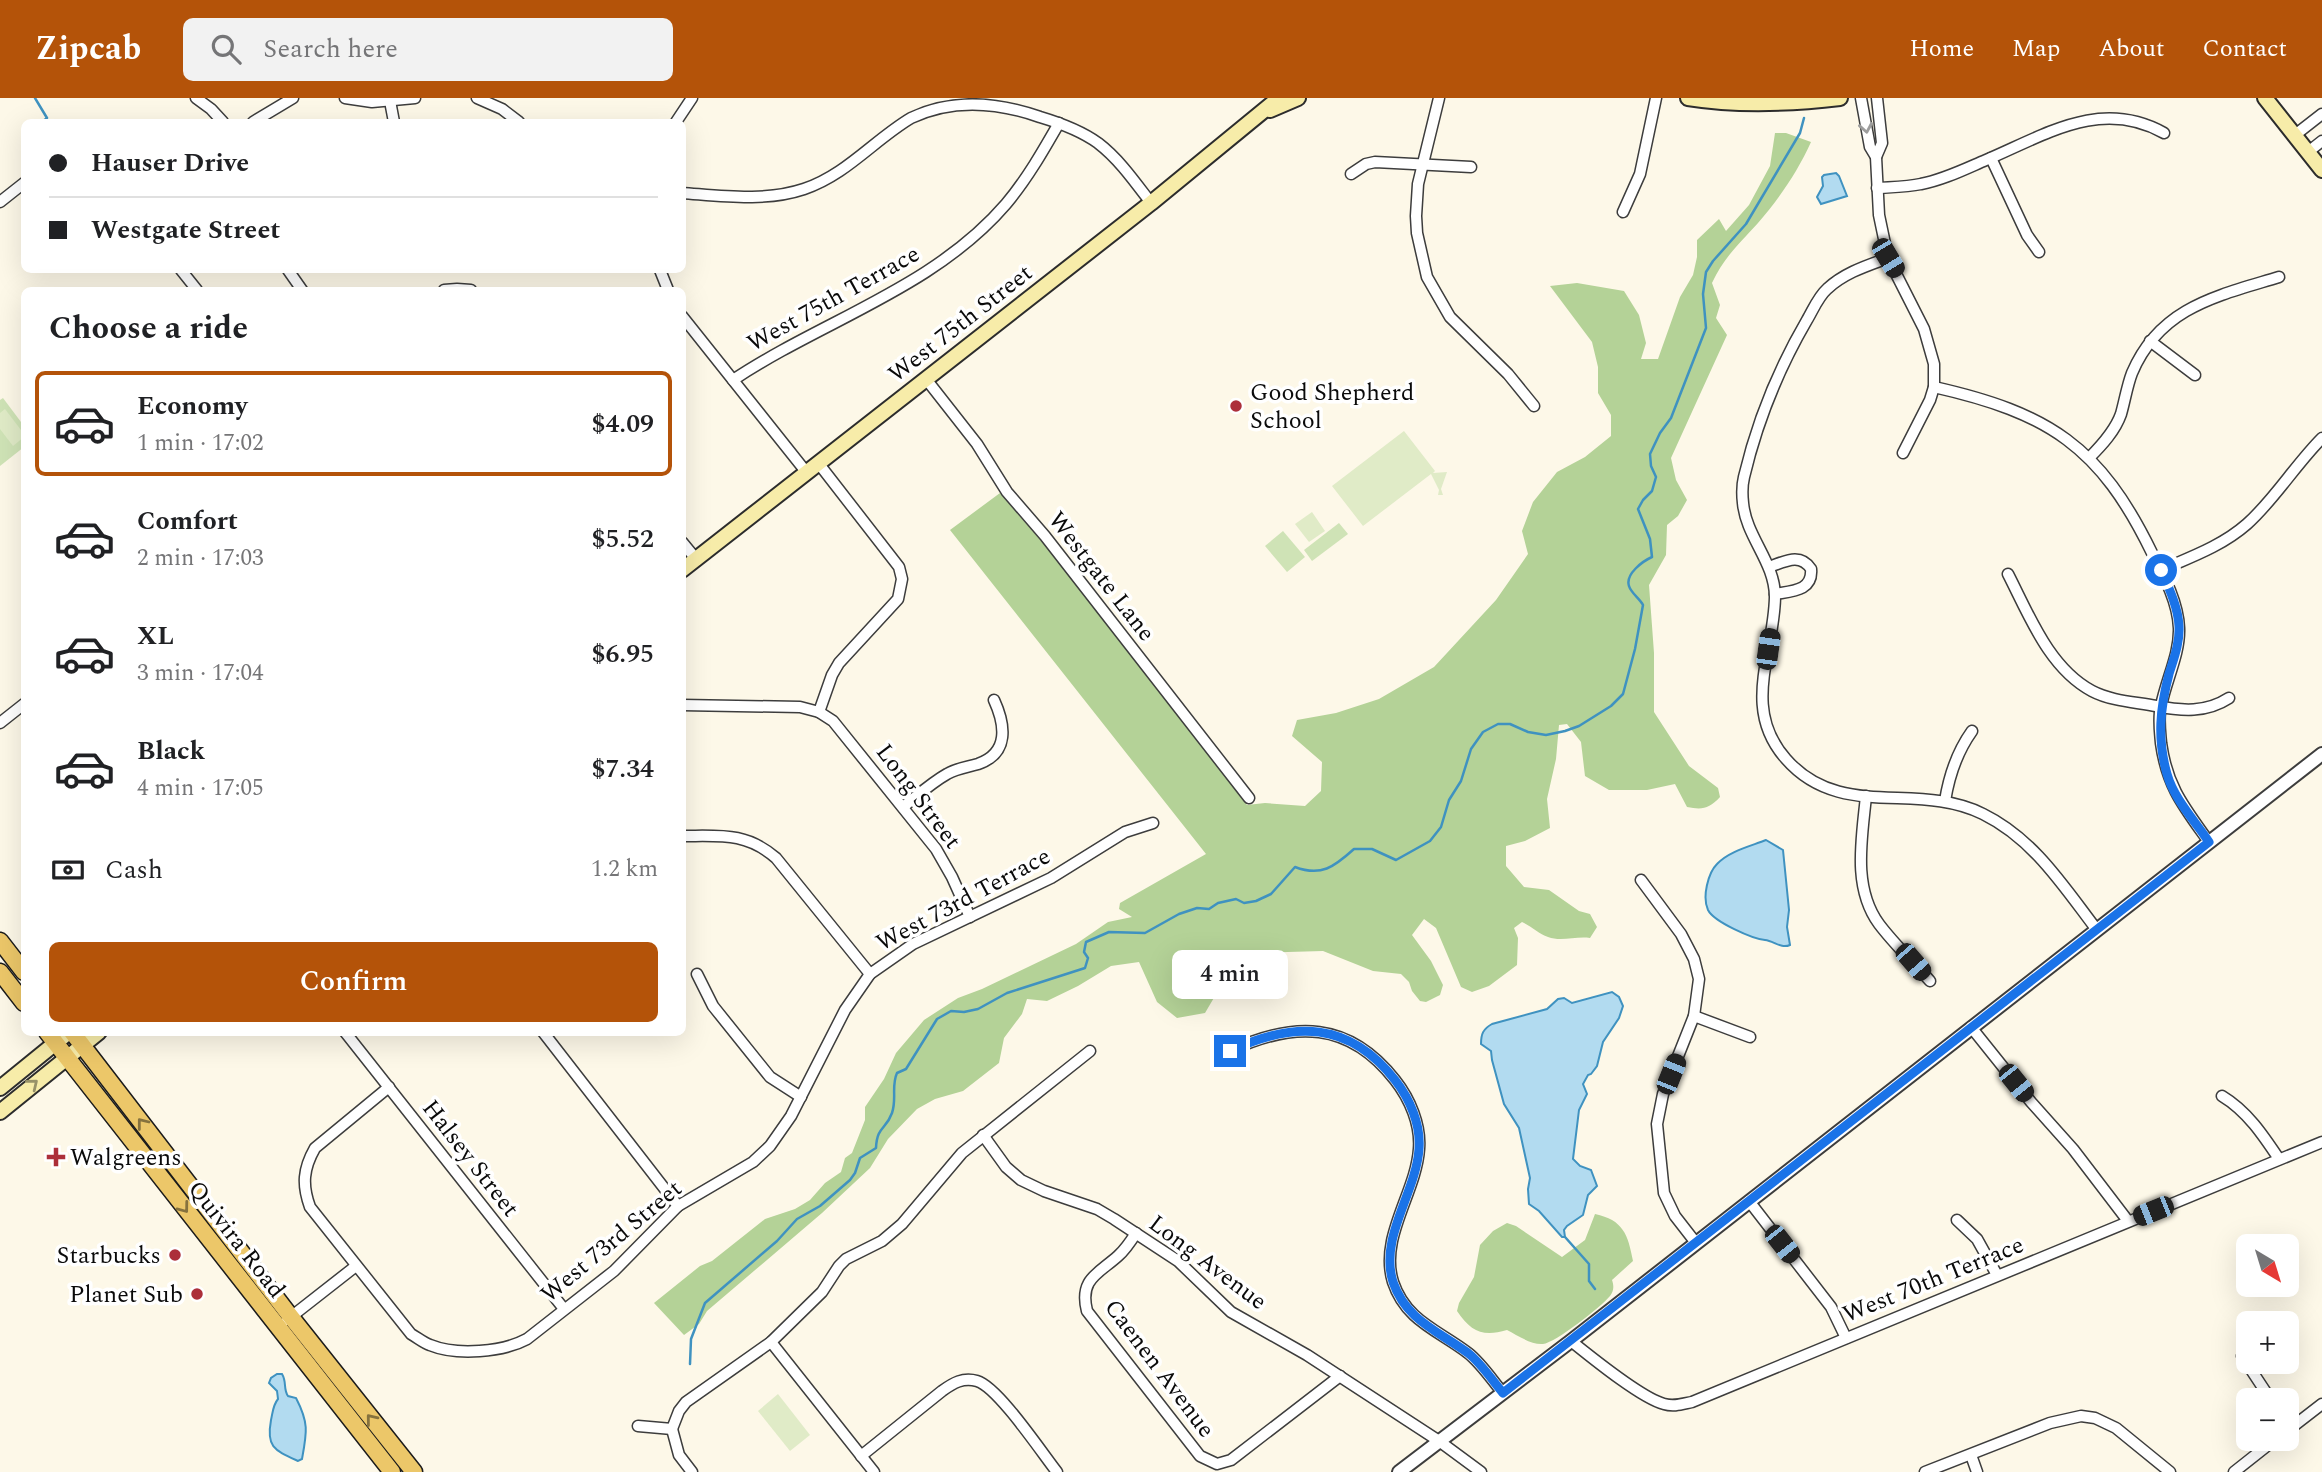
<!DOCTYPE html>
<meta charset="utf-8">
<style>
body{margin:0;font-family:Spectral,serif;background:#f2f2f2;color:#202124;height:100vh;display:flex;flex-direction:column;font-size:26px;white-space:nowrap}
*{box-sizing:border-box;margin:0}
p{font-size:23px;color:#757577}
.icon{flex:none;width:38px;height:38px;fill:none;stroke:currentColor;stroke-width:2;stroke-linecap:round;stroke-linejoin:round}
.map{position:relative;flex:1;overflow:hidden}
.panel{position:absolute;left:21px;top:189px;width:665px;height:749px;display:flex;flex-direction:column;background:#fff;border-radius:10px;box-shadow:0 7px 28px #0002}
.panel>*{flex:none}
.guide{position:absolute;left:21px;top:21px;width:665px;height:154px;border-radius:10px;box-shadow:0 7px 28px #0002;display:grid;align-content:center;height:154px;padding:0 28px;background:#fff}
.needle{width:46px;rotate:142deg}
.fabs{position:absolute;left:2236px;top:1136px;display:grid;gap:14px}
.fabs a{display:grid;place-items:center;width:63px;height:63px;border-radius:10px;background:#fff;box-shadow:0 7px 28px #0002;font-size:35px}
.end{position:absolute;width:32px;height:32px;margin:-16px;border:9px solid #1a73e8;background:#fff;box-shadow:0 0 0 4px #fff}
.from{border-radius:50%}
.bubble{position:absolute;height:49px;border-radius:10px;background:#fff;box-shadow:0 7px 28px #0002;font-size:23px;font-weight:600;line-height:49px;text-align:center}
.car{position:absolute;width:21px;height:42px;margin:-21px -10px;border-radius:9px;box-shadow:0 0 5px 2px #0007;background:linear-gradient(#222 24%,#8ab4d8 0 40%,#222 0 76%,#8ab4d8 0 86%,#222 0)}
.guide b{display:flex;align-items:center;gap:24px;height:66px;font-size:26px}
.guide b+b{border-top:2px solid #e0e0e0}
.guide i{width:18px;height:18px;background:#202124}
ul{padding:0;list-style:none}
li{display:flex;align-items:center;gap:21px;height:105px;margin:0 14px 10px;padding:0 14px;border:4px solid transparent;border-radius:10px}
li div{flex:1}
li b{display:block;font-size:26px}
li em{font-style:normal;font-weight:600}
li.selected{border-color:#b45309}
li>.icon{width:63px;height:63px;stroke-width:1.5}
h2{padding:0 28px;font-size:32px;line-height:84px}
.pay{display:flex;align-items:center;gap:18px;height:77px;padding:0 28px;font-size:26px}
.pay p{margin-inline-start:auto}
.cta{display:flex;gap:14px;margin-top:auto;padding:14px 28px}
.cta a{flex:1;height:80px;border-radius:10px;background:#b45309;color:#fff;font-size:28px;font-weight:600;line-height:80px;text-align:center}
header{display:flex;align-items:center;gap:42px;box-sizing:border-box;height:98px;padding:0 35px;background:#b45309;color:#fff}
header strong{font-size:33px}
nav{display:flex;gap:38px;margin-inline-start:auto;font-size:24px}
.search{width:490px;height:63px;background:#f2f2f2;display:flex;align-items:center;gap:18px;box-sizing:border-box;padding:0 24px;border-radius:10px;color:#757577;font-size:26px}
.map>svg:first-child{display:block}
</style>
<header>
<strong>Zipcab</strong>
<div class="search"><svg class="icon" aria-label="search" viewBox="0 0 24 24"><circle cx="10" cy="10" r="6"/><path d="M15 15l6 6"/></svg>Search here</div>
<nav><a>Home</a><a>Map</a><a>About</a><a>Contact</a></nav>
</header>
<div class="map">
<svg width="2322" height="1374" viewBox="0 0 2322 1374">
<rect width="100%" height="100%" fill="#fdf8e8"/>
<g fill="#cfe3b6">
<path d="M3,300l21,28v21l-24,19v-66z"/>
<path d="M1339,425l9,11 -36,27 -8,-11z"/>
<path d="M1283,433l22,26 -18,15 -22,-26z"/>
</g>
<g fill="#b4d297">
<path d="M1775,35h11l25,9c-13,29 -32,57 -53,81 -19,21 -34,34 -46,60l8,22 -4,13 11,17 -56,123 5,22 11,20 -9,16 -11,9 -1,30 -17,30 5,68v59l35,54 29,22 2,9c-11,12 -18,13 -33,10l-12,-23 -28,6h-38l-24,-14 -4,-34 -14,-18 -8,1 -3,34 -9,40 3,29 -25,13 -19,5v20l18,21 25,3 30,21 11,3 7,13 -7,11c-14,-2 -29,4 -42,-1 -9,-3 -17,-11 -26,-15l-8,6 4,10 -1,27 -28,21 -17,6 -11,-5 -25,-59 -12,-9 -12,16 19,26 12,24 -3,10 -14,7 -6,-1 -8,-10 -3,-9 -8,-8 -28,-3 -50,-20 -77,2 -28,18 -3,25 -10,17 -28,5 -20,-16 -18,-40 -28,4 -33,20 -31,15 -20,-2 -5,15 -18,24 -5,25 -36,28 -28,8 -18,10 -29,30 -18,29 -48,45 -115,98 -8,13 -15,11 -30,-32 46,-37 12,-5 53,-42 30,-10 15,-9 15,-17 16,-11 4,-14 7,-5 13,-33v-13l19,-28 12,-26 28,-33 34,-22 24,-9 94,-45 32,-22 24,-5 -13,-8 1,-6 86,-49 -256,-324 50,-37 54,63 193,249 18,-2 40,3 16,-15 1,-29 -30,-26 5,-16 39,-7 43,-14 55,-32 62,-67 32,-46 -6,-23 11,-29 24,-30 28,-15 26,-21v-21l-13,-22v-26l-6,-25 -42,-56 27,-3 47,8 15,24 7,28 -5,16h17l22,-62 13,-22 4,-18v-17l22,-21 7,12 23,-26 21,-39z"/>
<path d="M1595,1116c28,6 33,20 38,47l-21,19c2,6 2,11 -2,16 -9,11 -55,47 -67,48 -12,1 -26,-9 -36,-14 -24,7 -36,2 -50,-19l2,-8 15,-26 6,-32 13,-14 14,-8 9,3 46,31 23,-17z"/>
</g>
<g fill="#e0ebc7">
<path d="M5,311l19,25v3l-11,9 -13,-17v-16z"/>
<path d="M1404,333l31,40 -2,2 14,-1 -6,17 2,6h-5l1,-5 -8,-16 -68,52 -31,-40z"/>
<path d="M1312,414l13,19 -16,11 -14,-18z"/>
<path d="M778,1296l32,41 -20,16 -32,-40z"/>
</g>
<g fill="#b2dbf0" stroke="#3f92c0" stroke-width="2">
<path d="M1836,75l3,3 8,20 -26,8 -4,-7 6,-11 -1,-9 2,-2z"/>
<path d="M1766,742l17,10 6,60 -2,17 3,18c-9,4 -16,-4 -25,-5 -12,-1 -51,-18 -57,-30 -6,-13 0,-37 9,-46 12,-13 34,-18 49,-24z"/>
<path d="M1612,894l7,5 4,9 -4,12 -16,24 -6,24 -6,8 -3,1 -5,9 4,10 -8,16 -6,49 7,7 11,4 6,16 -9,9 -5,20 -16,11 -3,4 1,7h-3l-23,-26 -10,-7 -1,-15 2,-11 -11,-50 -15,-24 -12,-44 -1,-9 -10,-7c0,-10 2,-15 11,-20l55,-15 11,-10 6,-1 8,5z"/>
<path d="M277,1276h5c5,8 1,15 6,22l8,2c13,25 11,34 6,61l-4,2c-24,-11 -32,-14 -27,-41 2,-9 2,-15 7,-21l-1,-8 -8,-8 2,-5z"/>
</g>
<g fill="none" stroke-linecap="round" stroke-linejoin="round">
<g stroke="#3f92c0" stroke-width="2.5">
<path d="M35,0l12,20 -5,4"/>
<path d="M1565,1139l24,27v17l6,8"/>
<path d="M690,1266l1,-25 14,-36 72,-62 20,-22 23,-13 30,-26 5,-7 5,-15 16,-10c1,-22 10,-18 16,-35 5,-14 -1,-27 5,-40l9,-4 31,-50 14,-8 13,1 14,-3 29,-16 78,-25 3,-10 -4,-6 2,-10 23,-10 36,1 34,-19 18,-6 12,1 9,-6 18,-4 8,4 12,-2 15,-7 24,-27c26,10 39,0 59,-18h18l24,11 34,-19 11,-14 8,-27 12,-19 10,-32 12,-17 15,-8h12l18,8 18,3 19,-4 14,-5 32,-20 12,-12 12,-45 8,-44c-3,-6 -12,-12 -14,-19 -4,-12 14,-25 23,-29l-2,-18 -12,-30 5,-9 9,-9 4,-14 -5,-11 -1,-12 10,-21 11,-15 35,-90 -3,-34 3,-22 7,-11 33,-37 54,-91 4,-15"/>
</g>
<g stroke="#3d3d3d" stroke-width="13">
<g id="minor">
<path d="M196,0l15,11 12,13"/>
<path d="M345,0l27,4 43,-4"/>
<path d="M477,0l25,11 17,13"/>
<path d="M1439,0l-21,86 -2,32 1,17 10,44 23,40 58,57 26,32"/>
<path d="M1861,0l9,49 6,10 3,58 9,43 36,71 10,35v23l-4,13 -27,53"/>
<path d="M390,3l4,21"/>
<path d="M253,24l40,-24"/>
<path d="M676,24l16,-24"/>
<path d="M2295,37l27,-21"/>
<path d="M2308,54l14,-11"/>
<path d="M1876,59l6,-14 -5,-45"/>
<path d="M1991,60l36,77 12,17"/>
<path d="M1351,76l15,-10 9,-2 96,5"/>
<path d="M1877,90c15,-1 30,-1 44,-4 22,-4 44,-15 65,-24 61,-26 115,-62 178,-27"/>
<path d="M682,95c41,3 83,9 122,-4 42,-14 70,-49 107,-71 42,-20 86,-16 129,-1 20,6 40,13 58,26 21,16 37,39 53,60"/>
<path d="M0,104l24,-19"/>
<path d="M1623,114l17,-38 16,-76"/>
<path d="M1888,160c-22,8 -44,15 -61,31 -9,8 -14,21 -20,31 -28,48 -50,102 -63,157 -2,8 -2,17 -1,26 3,34 32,59 32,94 -1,58 -34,111 11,162 54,62 131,22 197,55 51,25 81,73 114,116"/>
<path d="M181,172l16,20"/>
<path d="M288,172l14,20"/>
<path d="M660,172l8,20"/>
<path d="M444,192l13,-1 14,1"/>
<path d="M682,218l125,157"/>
<path d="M2150,243l45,34"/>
<path d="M926,281l51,65 30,48 38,44 204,262"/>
<path d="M733,282c90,-60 201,-92 273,-176 21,-25 37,-53 53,-81"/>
<path d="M1934,289c115,26 166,59 218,166 12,23 26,49 27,75 1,26 -13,52 -18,78 -3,12 -1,25 0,37 6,44 23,64 48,99"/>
<path d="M2090,359c12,-12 25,-26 31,-43 4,-14 6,-28 11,-41 28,-66 85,-77 147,-96"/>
<path d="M819,366l80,103 3,12 -4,20 -59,64 -7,12 -13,37"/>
<path d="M682,444l14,17"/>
<path d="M1769,469c15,-5 31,-15 42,2 2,22 -19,22 -36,25"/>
<path d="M2161,472c30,-13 61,-24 86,-46 28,-25 48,-59 75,-86"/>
<path d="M2008,476c21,41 41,94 84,117 19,10 43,11 64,15 26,5 50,7 73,-8"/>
<path d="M682,607l118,2 19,5 14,9 103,128 16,28 18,40"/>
<path d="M0,625l24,-19"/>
<path d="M1866,698c-4,42 -14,91 13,128 15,20 35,39 51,57"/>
<path d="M1945,703c4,-25 12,-49 27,-70"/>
<path d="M903,709c14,-11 28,-24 44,-33 10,-6 21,-7 31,-10 32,-11 27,-40 16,-64"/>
<path d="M682,738c38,0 64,-4 94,22l94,116"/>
<path d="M1641,782l40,54 13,25 5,20 -5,37 -31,78 -6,30 7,69 11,23 21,27"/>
<path d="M697,876l16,32 57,71 31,20"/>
<path d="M1694,918l56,21"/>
<path d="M1971,929l60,75 42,47 55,72"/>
<path d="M345,934l219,277"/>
<path d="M543,934l135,174"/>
<path d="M1230,953c64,-30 119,-30 165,29 15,19 26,45 24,69 -3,44 -40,88 -26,133 13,39 45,48 75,71 13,10 24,27 35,40"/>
<path d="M389,989l-74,61c-12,21 -13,37 -5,59l101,127c7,4 13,9 19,11 27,11 73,7 97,-6l87,-68 64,-65 75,-44 17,-16 21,-30 54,-106 25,-36 43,-30 138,-66 74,-46 28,-9"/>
<path d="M2222,998c25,15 41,39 57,63"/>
<path d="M983,1037l23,32 15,13 23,11 53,18 17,10 64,42 53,51 76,43 132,86 42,31"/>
<path d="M1749,1103l82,106 15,31"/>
<path d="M1957,1122l20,19 20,36"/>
<path d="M1136,1135c-5,8 -10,16 -18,23 -20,18 -39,23 -31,55l113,145 17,8 14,-4 109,-84"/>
<path d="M287,1222l69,-54"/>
<path d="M1571,1243c20,16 70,57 93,63 10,3 18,0 28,-2l630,-260"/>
<path d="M771,1244l103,130"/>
<path d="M2242,1258l29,44"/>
<path d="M638,1328l34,3 7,-18 7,-9 85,-60 51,-50 17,-26 7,-7 36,-18 20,-17 60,-71 128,-102"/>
<path d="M672,1331l7,26 13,17"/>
<path d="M2287,1333l35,-27"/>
<path d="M1971,1357l6,17"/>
<path d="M861,1358l81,-65c11,-8 21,-14 35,-10 21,6 65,72 80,91"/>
<path d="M1925,1374l125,-49 31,-7 14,2 21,10 54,44"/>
<path d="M2234,1374l43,-34"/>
</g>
</g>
<g stroke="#3d3d3d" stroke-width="16">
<path id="tertiary" d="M1399,1374l172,-131 751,-587"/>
</g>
<g stroke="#2c2c2c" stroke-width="18">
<g id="secondary">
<path d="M1688,0c50,8 101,6 152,0"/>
<path d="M2265,0l57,72"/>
<path d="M1270,12l28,-12"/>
<path d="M682,472l469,-367 128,-105"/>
<path d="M0,990l69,-56"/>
<path d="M0,1014l99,-80"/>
</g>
</g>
<g stroke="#1b1b1b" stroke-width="19">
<g id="primary">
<path d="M0,843l24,31"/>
<path d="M0,874l24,31"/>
<path d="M47,934l345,440"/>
<path d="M72,934l219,285 123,155"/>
</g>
</g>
<use href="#minor" stroke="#fff" stroke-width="10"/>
<use href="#tertiary" stroke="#fff" stroke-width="12"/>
<use href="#secondary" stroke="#f7eca9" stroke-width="14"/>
<use href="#primary" stroke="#ecc769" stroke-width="16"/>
</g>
<defs><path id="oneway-chevron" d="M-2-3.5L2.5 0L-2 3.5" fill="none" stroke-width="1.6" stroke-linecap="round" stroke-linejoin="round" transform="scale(1.75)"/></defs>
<use stroke="#9d9d9d" href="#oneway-chevron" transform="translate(1866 30) rotate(80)"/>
<use stroke="#989269" href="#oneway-chevron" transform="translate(33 986) rotate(-39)"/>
<g stroke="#86723e">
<use href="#oneway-chevron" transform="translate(142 1025) rotate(-128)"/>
<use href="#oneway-chevron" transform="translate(184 1110) rotate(53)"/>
<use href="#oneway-chevron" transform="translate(371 1321) rotate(-129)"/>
</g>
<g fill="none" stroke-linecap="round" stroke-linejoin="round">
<path stroke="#1a73e8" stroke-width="9" d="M1230,953c64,-30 119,-30 165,29 15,19 26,45 24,69 -3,44 -40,88 -26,133 13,38 45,49 75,71 13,10 24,27 35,40l706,-551c-14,-21 -35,-43 -42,-68 -10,-35 -7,-66 2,-100 5,-16 11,-32 10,-48 -1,-19 -10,-38 -18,-56"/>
</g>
<g fill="#ac2f3a" stroke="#fff" stroke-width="2.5">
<circle cx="1236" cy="308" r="7"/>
<path d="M52.5 1048.5h7v7h7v7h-7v7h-7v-7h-7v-7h7z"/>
<circle cx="175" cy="1157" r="7"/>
<circle cx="197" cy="1196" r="7"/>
</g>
<g text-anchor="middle" stroke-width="7" stroke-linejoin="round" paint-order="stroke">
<g font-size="24" fill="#0a0a0a" stroke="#fff">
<text transform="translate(833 200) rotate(-29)" y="8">West 75th Terrace</text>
<text transform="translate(960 225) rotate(-38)" y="8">West 75th Street</text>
<text transform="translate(1102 478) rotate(52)" y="8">Westgate Lane</text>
<text transform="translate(919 698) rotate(53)" y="8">Long Street</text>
<text transform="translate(963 801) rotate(-28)" y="8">West 73rd Terrace</text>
<text transform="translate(471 1060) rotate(52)" y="8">Halsey Street</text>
<text transform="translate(237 1141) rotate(52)" y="8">Quivira Road</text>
<text transform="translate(611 1143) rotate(-40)" y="8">West 73rd Street</text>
<text transform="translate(1208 1164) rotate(37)" y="8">Long Avenue</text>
<text transform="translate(1933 1181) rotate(-22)" y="8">West 70th Terrace</text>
<text transform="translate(1160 1270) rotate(53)" y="8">Caenen Avenue</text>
</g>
<g font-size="24" fill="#0a0a0a" stroke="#fff" text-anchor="start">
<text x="1250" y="302">Good Shepherd<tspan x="1250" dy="28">School</tspan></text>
<text x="70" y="1067">Walgreens</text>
<text x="161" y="1165" text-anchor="end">Starbucks</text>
<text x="183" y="1204" text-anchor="end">Planet Sub</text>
</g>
</g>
</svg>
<div class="fabs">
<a><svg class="needle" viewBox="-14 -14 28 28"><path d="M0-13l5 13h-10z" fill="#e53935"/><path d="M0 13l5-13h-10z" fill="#757577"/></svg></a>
<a>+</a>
<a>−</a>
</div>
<i class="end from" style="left:2161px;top:472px"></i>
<i class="end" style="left:1230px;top:953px"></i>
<div class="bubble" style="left:1172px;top:852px;width:116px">4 min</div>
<i class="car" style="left:1888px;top:160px;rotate:149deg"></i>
<i class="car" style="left:1768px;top:551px;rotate:8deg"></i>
<i class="car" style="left:1913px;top:864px;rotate:139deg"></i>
<i class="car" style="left:1671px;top:976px;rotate:22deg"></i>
<i class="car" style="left:2016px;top:985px;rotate:141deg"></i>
<i class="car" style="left:2153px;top:1113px;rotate:248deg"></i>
<i class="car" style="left:1782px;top:1146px;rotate:142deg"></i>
<div class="guide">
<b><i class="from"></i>Hauser Drive</b>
<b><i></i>Westgate Street</b>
</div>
<section class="panel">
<h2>Choose a ride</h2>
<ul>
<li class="selected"><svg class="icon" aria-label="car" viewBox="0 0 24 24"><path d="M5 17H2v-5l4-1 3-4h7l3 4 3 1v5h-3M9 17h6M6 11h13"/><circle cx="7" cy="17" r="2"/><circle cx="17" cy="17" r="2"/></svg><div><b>Economy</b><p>1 min · 17:02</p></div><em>$4.09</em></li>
<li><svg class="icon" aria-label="car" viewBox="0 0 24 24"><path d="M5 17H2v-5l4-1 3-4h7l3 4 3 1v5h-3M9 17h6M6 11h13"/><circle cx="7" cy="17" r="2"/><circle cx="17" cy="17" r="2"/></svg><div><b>Comfort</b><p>2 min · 17:03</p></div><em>$5.52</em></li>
<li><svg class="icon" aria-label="car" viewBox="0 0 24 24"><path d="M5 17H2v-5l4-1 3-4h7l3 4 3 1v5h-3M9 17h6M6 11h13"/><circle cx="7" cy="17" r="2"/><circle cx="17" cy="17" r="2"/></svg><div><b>XL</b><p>3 min · 17:04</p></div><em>$6.95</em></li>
<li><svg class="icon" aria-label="car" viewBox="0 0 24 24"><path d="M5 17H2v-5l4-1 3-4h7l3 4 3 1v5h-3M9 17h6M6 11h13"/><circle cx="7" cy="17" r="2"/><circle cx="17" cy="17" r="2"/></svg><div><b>Black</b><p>4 min · 17:05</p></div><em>$7.34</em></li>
</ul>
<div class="pay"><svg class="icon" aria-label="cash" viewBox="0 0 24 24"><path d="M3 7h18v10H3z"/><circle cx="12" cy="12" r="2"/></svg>Cash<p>1.2 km</p></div>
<div class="cta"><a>Confirm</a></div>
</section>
</div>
